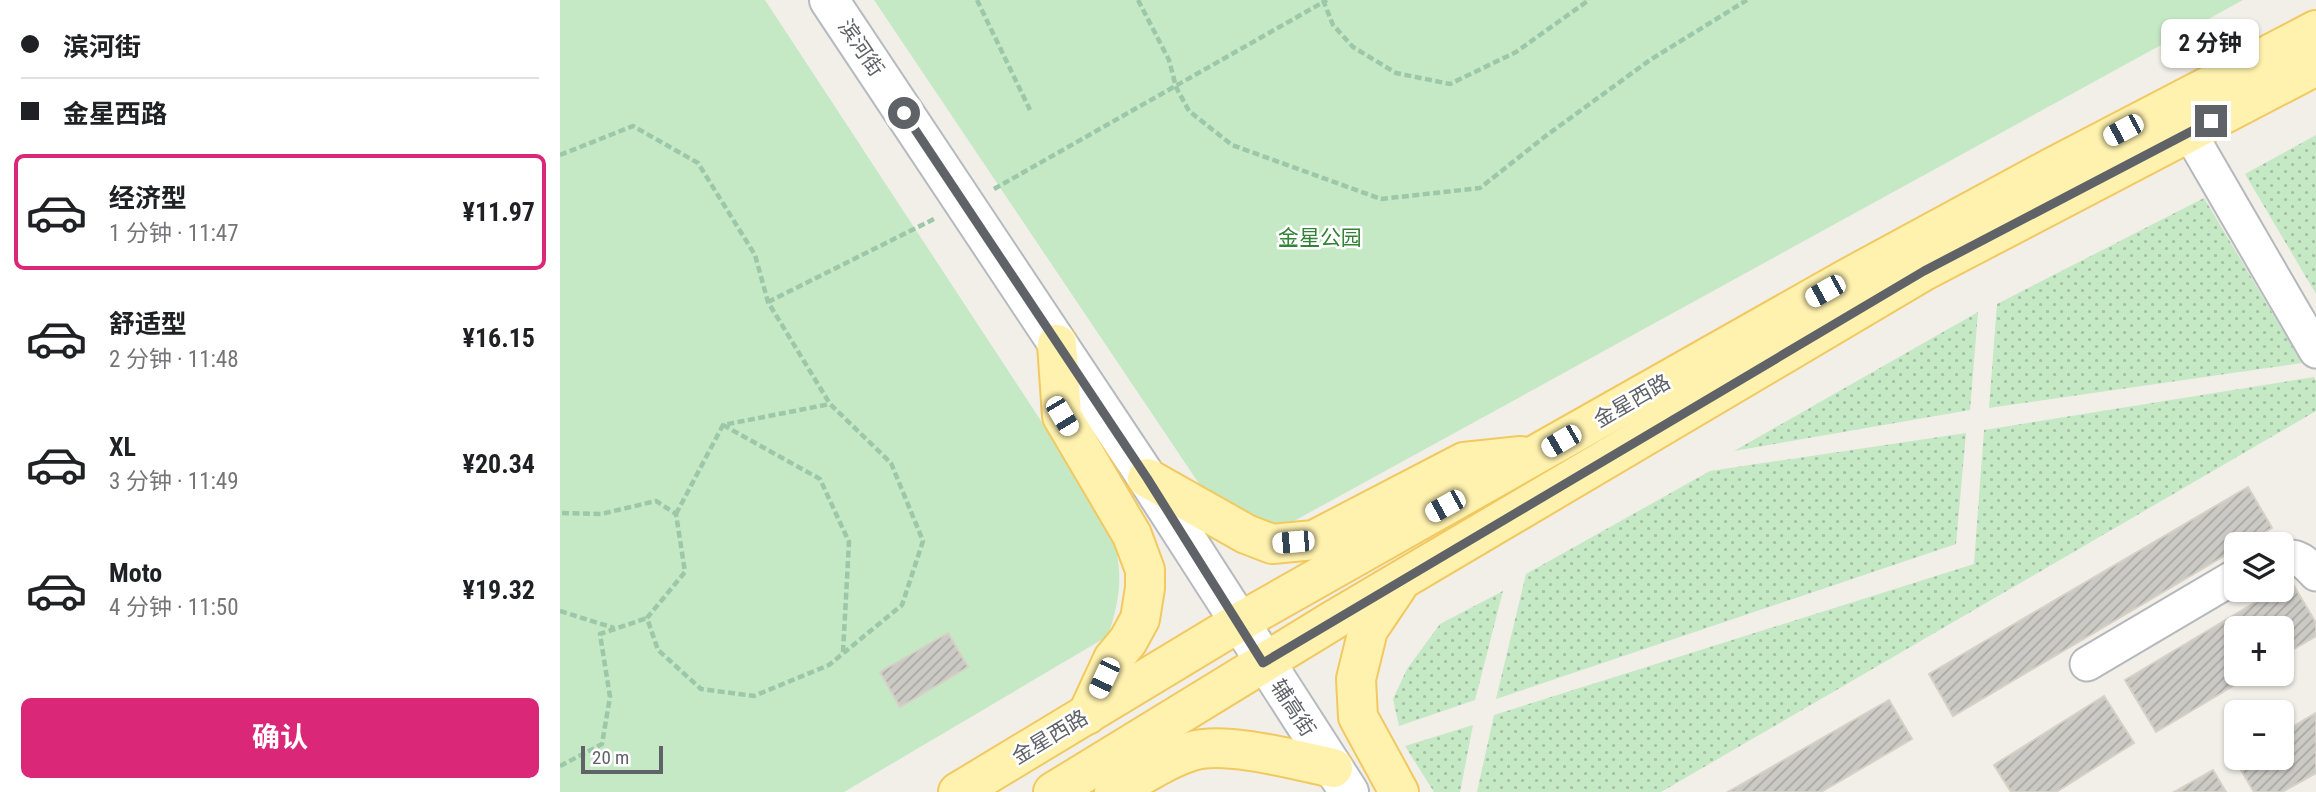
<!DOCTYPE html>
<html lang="zh">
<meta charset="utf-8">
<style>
body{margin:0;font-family:"Roboto Condensed","Noto Sans SC",sans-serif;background:#f6f6f6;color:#202124;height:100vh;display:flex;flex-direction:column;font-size:26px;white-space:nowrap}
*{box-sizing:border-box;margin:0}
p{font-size:23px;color:#757577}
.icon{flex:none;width:38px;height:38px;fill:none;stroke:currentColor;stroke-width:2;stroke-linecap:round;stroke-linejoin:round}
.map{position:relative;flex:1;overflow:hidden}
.side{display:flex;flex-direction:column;background:#fff;width:560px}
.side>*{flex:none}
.guide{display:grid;align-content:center;height:154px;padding:0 21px;background:#fff}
.tools{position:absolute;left:1664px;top:532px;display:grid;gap:14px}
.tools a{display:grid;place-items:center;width:70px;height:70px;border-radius:10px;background:#fff;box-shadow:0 2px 5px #0004;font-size:35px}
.scale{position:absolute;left:21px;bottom:18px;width:82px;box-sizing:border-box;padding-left:7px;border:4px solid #5f6368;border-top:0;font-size:19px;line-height:24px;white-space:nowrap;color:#5f6368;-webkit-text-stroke:5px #fff;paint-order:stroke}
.end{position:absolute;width:32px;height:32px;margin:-16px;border:9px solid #5f6368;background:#fff;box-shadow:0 0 0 4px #fff}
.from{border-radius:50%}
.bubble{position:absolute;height:49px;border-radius:10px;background:#fff;box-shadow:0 2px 5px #0004;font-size:23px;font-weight:700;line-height:49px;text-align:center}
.car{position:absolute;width:21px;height:42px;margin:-21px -10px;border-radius:9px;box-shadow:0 0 5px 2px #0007;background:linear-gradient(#fff 24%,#345 0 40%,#fff 0 76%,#345 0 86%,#fff 0)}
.guide b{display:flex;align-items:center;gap:24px;height:66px;font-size:26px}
.guide b+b{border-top:2px solid #e0e0e0}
.guide i{width:18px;height:18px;background:#202124}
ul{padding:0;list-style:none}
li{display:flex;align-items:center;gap:21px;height:116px;margin:0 14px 10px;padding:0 7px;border:4px solid transparent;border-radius:10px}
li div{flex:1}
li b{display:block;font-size:26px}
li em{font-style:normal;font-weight:700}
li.on{border-color:#db2777}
li>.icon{width:63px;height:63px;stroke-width:1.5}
.primary-button{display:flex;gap:14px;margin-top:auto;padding:14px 21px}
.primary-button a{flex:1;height:80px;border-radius:10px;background:#db2777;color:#fff;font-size:28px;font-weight:700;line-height:80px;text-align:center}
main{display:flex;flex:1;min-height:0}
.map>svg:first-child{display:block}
</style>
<main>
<section class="side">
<div class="guide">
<b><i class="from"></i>滨河街</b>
<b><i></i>金星西路</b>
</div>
<ul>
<li class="on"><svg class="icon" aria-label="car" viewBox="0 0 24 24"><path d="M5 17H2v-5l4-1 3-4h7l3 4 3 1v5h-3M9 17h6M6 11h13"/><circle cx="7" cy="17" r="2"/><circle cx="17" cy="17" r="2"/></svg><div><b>经济型</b><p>1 分钟 · 11:47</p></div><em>¥11.97</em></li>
<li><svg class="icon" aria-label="car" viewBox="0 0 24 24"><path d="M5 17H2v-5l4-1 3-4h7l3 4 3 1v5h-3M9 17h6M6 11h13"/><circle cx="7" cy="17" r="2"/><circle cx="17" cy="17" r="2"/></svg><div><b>舒适型</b><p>2 分钟 · 11:48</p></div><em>¥16.15</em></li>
<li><svg class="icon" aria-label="car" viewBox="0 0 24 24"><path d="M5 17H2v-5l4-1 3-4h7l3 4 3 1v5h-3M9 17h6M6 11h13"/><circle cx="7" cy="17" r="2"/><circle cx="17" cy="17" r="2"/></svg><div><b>XL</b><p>3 分钟 · 11:49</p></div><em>¥20.34</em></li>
<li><svg class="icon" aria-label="car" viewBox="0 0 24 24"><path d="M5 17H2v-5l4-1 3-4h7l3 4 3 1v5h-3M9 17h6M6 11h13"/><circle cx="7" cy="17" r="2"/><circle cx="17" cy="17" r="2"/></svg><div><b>Moto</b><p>4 分钟 · 11:50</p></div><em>¥19.32</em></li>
</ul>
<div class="primary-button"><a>确认</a></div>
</section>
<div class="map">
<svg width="1756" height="792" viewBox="0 0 1756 792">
<defs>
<pattern id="grass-dots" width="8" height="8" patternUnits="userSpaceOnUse" patternTransform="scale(1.75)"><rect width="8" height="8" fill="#c5e8c5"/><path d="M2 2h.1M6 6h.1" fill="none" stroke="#a3c0a4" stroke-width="1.8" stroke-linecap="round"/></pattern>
<pattern id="building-hatch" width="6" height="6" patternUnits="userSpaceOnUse" patternTransform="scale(1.75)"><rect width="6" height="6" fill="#cccac5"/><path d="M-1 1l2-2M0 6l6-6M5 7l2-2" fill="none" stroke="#a9a8a4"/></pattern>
</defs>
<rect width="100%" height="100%" fill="#f1efe8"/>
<g fill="url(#grass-dots)">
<path d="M1756,135v159l-71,-120z"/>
<path d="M1644,198l98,165 -313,45 8,-104z"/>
<path d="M1418,312l-8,98 -236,41z"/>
<path d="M1754,377l2,4v30l-655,381h-184l17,-77 480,-151 10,-134z"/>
<path d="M1406,433l-10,111 -460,155 30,-125 184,-103z"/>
<path d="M943,591l-28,109 -76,26 -6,-27 14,-30 33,-45z"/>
<path d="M913,725l-13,67h-26l-29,-46z"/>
</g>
<g fill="#c5e8c5">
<path d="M0,0h205l343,523c16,45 14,69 0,113l-264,156h-284z"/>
<path d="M314,0h1369l-1000,549z"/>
</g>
<g fill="url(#building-hatch)" stroke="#d6d1c6" stroke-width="2">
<path d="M1688,487l24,41 -27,16h-9v5l-283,167 -24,-42z"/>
<path d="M1731,581l25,42v13l-34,20v-28h-46v46h17l-97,58 -31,-52 151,-90h6v-4z"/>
<path d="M388,633l20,34 -68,40 -20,-35z"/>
<path d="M1544,696l30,47 -78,49h-45l-17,-27z"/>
<path d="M1329,700l23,39 -91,53h-93z"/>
<path d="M1756,713v60l-34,19h-28l-19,-32 4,-2h43v-25z"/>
<path d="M1653,770l13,22h-52z"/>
</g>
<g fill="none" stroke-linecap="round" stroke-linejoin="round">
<g stroke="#b5b8bc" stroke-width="37">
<g id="street">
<path d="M1629,132l127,219"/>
<path d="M1722,558c15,-5 25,6 34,16"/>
<path d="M1527,664l149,-88"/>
</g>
</g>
<g stroke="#b6babf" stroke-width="42">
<path id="secondary" d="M269,0l318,478 202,314"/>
</g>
<g stroke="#f2c960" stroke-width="42">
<g id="primary">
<path d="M497,344l5,72 70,119 13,35v18l-5,31 -12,22 -15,18 -26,56"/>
<path d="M587,478l99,56 26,10 42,-4 150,-78 57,-6"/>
<path d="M837,587l-29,43 -12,49 2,38 41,75"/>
<path d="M398,792l280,-169 610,-345 203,-110 265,-138"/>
<path d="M493,792l279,-171 592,-350 392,-205"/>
<path d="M554,792c25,-15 50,-32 78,-41 34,-10 104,9 141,17"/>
</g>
</g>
<g stroke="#9cc7a9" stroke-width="4.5" stroke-dasharray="7 3.5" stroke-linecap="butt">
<path d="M417,0l53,110"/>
<path d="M578,0l31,60 7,27 13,24 43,34 149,54 99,-11 67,-53 103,-75 97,-60"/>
<path d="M763,0l10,25 20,22 43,26 54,11 66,-32 73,-52"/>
<path d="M0,155l73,-29 65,37 57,92 13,47 62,102 61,59 32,78 -21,64 -73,60 -75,31 -53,-7 -43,-39 -11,-32 38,-46 -9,-58 -20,-13 -55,13 -41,-1"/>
<path d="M434,189l333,-189"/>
<path d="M208,302l168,-84"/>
<path d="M163,425l97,54 29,63 -6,110"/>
<path d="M116,514l47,-89 107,-21"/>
<path d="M0,611l54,17"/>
<path d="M0,766l42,-22 8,-47 -10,-63 47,-16"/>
</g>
<use href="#street" stroke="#fff" stroke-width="33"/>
<use href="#secondary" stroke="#fff" stroke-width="38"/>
<use href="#primary" stroke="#fff2af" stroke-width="38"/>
</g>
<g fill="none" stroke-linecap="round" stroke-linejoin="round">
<path stroke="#5f6368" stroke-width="9" d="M344,113l243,365 116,185 661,-392 287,-150"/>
</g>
<g text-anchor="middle" stroke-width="5" stroke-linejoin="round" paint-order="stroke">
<g font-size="21" fill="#5f6368" stroke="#fff">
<text transform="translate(301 48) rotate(56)" y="7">滨河街</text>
<text transform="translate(1072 401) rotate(-30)" y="7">金星西路</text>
<text transform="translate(733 708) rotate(57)" y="7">辅高街</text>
<text transform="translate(490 737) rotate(-31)" y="7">金星西路</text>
</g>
<g font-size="21" fill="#348238" stroke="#fff">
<text x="760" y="245">金星公园</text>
</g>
</g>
</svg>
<div class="tools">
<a><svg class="icon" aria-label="layers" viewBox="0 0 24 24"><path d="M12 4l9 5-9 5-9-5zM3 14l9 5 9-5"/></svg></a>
<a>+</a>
<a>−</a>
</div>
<div class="scale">20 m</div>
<i class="end from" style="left:344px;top:113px"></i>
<i class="end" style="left:1651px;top:121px"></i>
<div class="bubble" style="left:1601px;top:19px;width:98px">2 分钟</div>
<i class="car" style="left:1563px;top:130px;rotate:242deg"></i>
<i class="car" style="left:1265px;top:291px;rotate:241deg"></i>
<i class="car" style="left:502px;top:416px;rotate:149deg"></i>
<i class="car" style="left:1001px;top:441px;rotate:240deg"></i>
<i class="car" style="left:885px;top:506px;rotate:241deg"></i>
<i class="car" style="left:733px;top:542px;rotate:265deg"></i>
<i class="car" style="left:544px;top:678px;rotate:205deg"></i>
</div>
</main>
